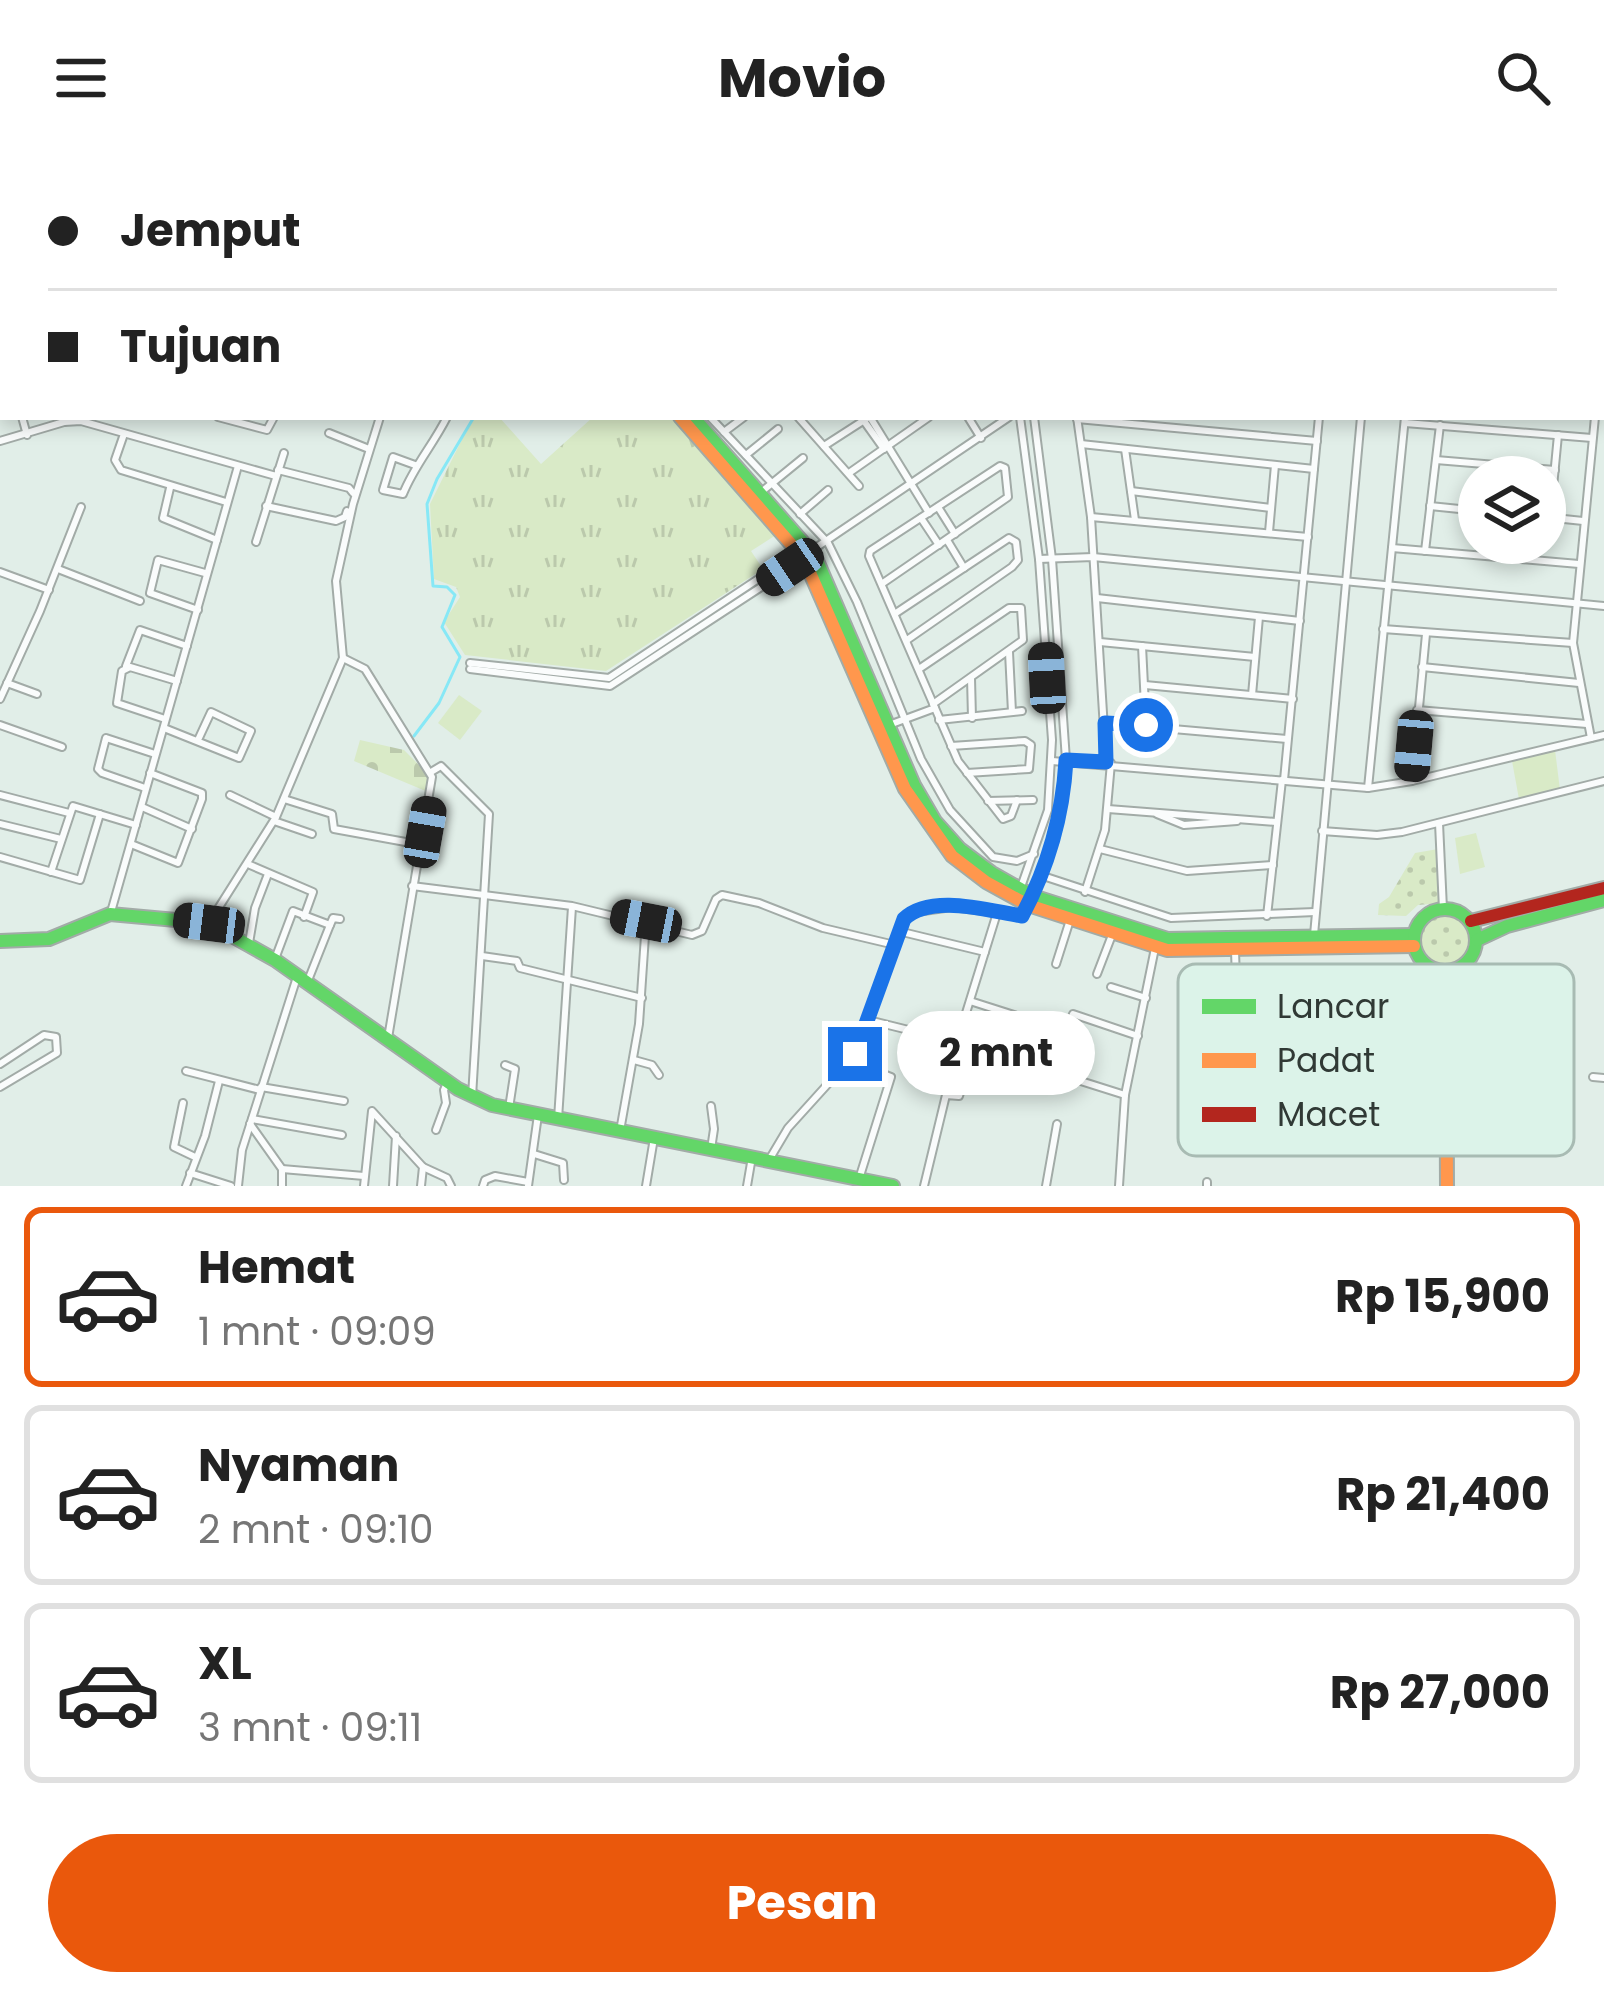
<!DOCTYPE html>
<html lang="id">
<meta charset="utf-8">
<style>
body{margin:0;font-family:Poppins,sans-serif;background:#f6f6f6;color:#222;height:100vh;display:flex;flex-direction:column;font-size:45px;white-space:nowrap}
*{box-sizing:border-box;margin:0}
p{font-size:39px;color:#767676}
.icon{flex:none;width:66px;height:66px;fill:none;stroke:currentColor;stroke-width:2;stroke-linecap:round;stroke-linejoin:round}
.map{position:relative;height:1030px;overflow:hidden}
.side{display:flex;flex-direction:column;background:#fff;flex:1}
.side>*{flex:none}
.guide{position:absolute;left:0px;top:0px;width:1605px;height:264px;box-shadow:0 6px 18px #0003;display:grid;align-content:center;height:264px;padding:0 48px;background:#fff}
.buttons{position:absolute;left:1458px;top:300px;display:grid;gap:24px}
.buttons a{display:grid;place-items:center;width:108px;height:108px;border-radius:50%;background:#fff;box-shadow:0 6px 18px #0003;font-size:60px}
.end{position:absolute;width:54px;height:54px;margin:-27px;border:15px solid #1a73e8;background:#fff;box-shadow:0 0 0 6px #fff}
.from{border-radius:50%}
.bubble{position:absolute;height:84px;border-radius:42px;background:#fff;box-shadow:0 6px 18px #0003;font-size:39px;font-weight:700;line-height:84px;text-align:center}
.car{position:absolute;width:36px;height:72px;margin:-36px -18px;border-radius:15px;box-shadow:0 0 9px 3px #0007;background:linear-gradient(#222 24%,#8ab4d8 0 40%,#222 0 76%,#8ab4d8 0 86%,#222 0)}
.guide b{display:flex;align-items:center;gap:42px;height:114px;font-size:45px}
.guide b+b{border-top:3px solid #e0e0e0}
.guide i{width:30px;height:30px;background:#222}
ul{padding:21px 0 0;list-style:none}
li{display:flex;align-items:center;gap:36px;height:180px;margin:0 24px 18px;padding:0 24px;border:6px solid #e0e0e0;border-radius:18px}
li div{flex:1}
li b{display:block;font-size:45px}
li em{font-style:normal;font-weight:700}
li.on{border-color:#ea580c}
li>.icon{width:108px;height:108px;stroke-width:1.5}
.button{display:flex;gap:24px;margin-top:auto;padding:24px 48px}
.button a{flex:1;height:138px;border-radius:72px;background:#ea580c;color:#fff;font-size:48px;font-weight:700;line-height:138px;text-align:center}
header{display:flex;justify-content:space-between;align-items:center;height:156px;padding:0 48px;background:#fff;font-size:54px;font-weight:700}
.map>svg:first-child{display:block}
</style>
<header><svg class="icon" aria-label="menu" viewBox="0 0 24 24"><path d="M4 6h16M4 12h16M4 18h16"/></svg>Movio<svg class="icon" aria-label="search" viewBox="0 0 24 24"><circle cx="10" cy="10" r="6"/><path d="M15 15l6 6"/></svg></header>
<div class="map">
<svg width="1604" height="1030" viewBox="0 0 1604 1030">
<defs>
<pattern id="grass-tufts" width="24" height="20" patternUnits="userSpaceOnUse" patternTransform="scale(3)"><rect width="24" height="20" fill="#d9eac7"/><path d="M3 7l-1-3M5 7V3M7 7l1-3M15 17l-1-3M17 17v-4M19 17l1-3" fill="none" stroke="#bbc9ac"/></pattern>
<pattern id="cemetery-stones" width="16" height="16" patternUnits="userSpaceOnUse" patternTransform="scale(3)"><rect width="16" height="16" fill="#d9eac7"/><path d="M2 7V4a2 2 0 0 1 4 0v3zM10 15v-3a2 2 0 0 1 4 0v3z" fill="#bbc9ac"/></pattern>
<pattern id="park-dots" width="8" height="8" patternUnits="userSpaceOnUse" patternTransform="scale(3)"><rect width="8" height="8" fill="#d9eac7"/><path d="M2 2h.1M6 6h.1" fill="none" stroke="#bbc9ac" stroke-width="1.8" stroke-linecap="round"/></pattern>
</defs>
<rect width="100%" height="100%" fill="#e1eee8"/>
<path fill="url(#grass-tufts)" d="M473,261h26l42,47 52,-47h80l103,118 -25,16 12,18 -157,102 -141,-16 -21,-33 16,-25 -4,-10 -22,-8 -4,-75z"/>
<path fill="url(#cemetery-stones)" d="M360,584l44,10 26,26 -2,16 -74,-31z"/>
<g fill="url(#park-dots)">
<path d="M1438,693l3,54 -23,2 -12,11 -28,-1 1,-11 10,-7 26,-44z"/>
<circle cx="1446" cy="784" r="26"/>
</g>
<g fill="#d9eac7">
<path d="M459,539l23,16 -22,29 -22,-17z"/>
<path d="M1555,594l5,40 -41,9 -7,-38z"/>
<path d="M1476,677l9,34 -25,7 -5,-36z"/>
</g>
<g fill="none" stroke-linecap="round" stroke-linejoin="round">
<g stroke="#87e8f6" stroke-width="3">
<path d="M587,3l2,-3"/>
<path d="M414,580l25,-33 21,-46 -18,-30 13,-32 -8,-8 -14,-1 -6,-82 10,-25 37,-62"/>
</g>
<g stroke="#a2aba7" stroke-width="10">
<g id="street">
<path d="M37,0v3"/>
<path d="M539,0v3"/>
<path d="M785,0l2,3"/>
<path d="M813,0l2,3"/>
<path d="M907,0l1,3"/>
<path d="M942,0v3"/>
<path d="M974,0v3"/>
<path d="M994,0l1,3"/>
<path d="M1025,0v3"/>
<path d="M1054,0v3"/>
<path d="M1174,0l1,3"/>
<path d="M1202,0v3"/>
<path d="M1229,0v3"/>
<path d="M1256,0v3"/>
<path d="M1281,0l1,3"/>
<path d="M1314,0v3"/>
<path d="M1445,0l1,3"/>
<path d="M1453,0l1,3"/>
<path d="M1526,0l1,3"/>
<path d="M1553,0l1,3"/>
<path d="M1090,1l8,-1"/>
<path d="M605,3l2,-3"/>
<path d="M674,3l3,-3"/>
<path d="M834,3l3,-3"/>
<path d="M882,3l3,-3"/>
<path d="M1364,3l18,-3"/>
<path d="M1588,3h11"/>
<path d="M1602,27l2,17"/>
<path d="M1602,63l2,-1"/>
<path d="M0,68h3"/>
<path d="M0,77l3,-2"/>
<path d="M0,97l3,1"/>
<path d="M1602,161h2"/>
<path d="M2,188l1,2"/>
<path d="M1602,189h2"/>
<path d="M1602,203l2,-1"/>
<path d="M0,209h3"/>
<path d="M0,248l3,1"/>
<path d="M22,261l5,18"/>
<path d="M62,261l2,5 17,-1 195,55"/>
<path d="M218,261l49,13 7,-13"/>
<path d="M710,261l118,126 29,59 64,157 29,51 43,47 24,4 17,-7"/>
<path d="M798,261l61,69"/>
<path d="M870,261l59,96"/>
<path d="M968,261l13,21"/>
<path d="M1020,261l19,142 13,181 -4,70 -27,77"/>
<path d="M1077,261l14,100 15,245"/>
<path d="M1077,263l240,22"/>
<path d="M864,265l20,28"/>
<path d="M1405,267l187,15"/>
<path d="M724,276l20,-15"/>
<path d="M329,277l40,16"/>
<path d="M124,278l-9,26 6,10 105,32"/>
<path d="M0,285l64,-19"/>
<path d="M1081,288l233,25"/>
<path d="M824,290l45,-29"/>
<path d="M1125,293l10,71"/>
<path d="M746,299l32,-26"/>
<path d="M1436,304l119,10"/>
<path d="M415,309l-22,-8 -10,33 20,4c11,-28 30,-49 44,-77"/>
<path d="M278,314l71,18 4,5"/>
<path d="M849,317l80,-56"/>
<path d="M170,332l-7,30 54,22"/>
<path d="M1131,335l140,17"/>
<path d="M760,337l43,-35"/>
<path d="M266,350l70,15 9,-4 2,-6"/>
<path d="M1430,350l49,5"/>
<path d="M938,351l17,27"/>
<path d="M800,358l28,-24"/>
<path d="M1091,361l217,20"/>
<path d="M1545,361l38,4"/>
<path d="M921,362l18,27"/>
<path d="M1550,362l8,-83"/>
<path d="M1269,376l6,-67"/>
<path d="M947,384l17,28"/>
<path d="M256,386l28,-89"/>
<path d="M1392,392l187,16"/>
<path d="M811,395l198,-134"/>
<path d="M1425,395l15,-126"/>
<path d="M1039,403l54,-2 511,49"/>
<path d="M58,413l82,32"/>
<path d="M0,416l49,18"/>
<path d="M883,427l125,-86 -3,-29 -5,-2 -130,85 -1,5 89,205 45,58 8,-3 6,-16"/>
<path d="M1097,442l203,23"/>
<path d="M198,454l-48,-17 8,-33 47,13"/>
<path d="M896,457l113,-75 7,4 2,18 -6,7 -105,73"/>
<path d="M1383,473l190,14"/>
<path d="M1100,486l155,15"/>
<path d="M1142,490l4,80"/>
<path d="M1009,496l3,60"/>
<path d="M343,502l22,11 67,108 -44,261"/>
<path d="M470,507l139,15 190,-126"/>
<path d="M126,510l14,-36 47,16"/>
<path d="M1422,511l157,16"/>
<path d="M470,513l140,17 194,-127"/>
<path d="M919,513l90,-61h12l2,32 -90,64"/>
<path d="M971,522l1,40"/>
<path d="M7,527l30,11"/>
<path d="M1145,529l148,14"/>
<path d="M1252,539l7,-78"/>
<path d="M0,543l40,-88 41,-104"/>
<path d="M1417,554l170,14"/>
<path d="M165,563l-48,-16 5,-32 8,-4 47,14"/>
<path d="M939,564l83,-9"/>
<path d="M1105,567l182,16"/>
<path d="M0,569l62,22"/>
<path d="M889,569l46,-17"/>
<path d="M164,572l75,30 12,-27 -40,-19 -13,28"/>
<path d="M1591,582l-18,-95 22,-226"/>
<path d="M951,590l74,-5 6,4 -2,24 -62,4"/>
<path d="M1052,605l316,27 44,-7 192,-46"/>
<path d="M431,616l10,-6 48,48 -17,283"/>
<path d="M1284,624l35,-363"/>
<path d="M1412,625l14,-147"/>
<path d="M145,632l-43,-15 -4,-4 8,-31 49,16"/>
<path d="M1368,632l37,-371"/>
<path d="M0,639l69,18"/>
<path d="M230,639l46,22"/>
<path d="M284,643l48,15 2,15 88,16"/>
<path d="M988,645l45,-1"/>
<path d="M142,651l50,22"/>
<path d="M1108,653l168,13"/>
<path d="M1157,658l27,11 53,-4"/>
<path d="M274,665l38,13"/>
<path d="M1439,667l4,86"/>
<path d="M0,668l61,15"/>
<path d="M1322,675l55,4 25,-3 202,-51"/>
<path d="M131,688l47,19 24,-64v-6l-52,-20"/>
<path d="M1100,693l87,22 86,-6"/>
<path d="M0,701l80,23 20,-66"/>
<path d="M250,709l63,27 -9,25"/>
<path d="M51,716l22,-66 63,19"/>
<path d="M1043,720l128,42 144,-6"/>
<path d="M412,730l160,20 120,29 10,-4 14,-32 6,-4 37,8 64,25 72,17"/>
<path d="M1085,736l20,-62 6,-67"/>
<path d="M111,756l127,-446"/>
<path d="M1267,760l15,-136"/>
<path d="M209,767l67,-106 67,-159 -7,-77 17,-77 27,-87"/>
<path d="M898,775l87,21"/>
<path d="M1314,779l47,-518"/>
<path d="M249,787l6,-35 13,-34"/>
<path d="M1235,795l1,28"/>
<path d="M482,800l35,5 3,7 122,30"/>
<path d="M275,803l18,-48 37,14 3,-7 7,1"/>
<path d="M1056,808l14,-44"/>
<path d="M1097,818l15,-39"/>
<path d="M307,827l23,-58"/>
<path d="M1111,831l35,11"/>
<path d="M970,845l97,31"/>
<path d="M868,864l89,22 168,53"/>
<path d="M957,886l40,-129"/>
<path d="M634,904l18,5 7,10"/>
<path d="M850,905l41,16 -32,102"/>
<path d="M0,908l44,-29 12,2 1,16 -57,34"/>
<path d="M505,909l10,4 -6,39"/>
<path d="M186,915l74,19"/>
<path d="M1054,915l19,-57 65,22"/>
<path d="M1593,921l11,1"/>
<path d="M261,931l83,14"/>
<path d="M183,947l-9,44 21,10"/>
<path d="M711,950l3,23 -3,20"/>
<path d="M252,963l90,16"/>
<path d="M558,963l14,-212"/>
<path d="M250,968l32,45v17"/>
<path d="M436,974l10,-27 -2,-13 3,-7"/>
<path d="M620,975l19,-107 7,-103"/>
<path d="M534,998l29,9 1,17"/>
<path d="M769,1004l19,-32 67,-74 43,-123 11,-18 43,-6 70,9 20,-41 18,-58 6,-57 -14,-201 -18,-142"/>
<path d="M423,1011l24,11 4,8"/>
<path d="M282,1013l82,7"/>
<path d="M190,1017l41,13"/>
<path d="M186,1030l19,-50 14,-55"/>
<path d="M238,1030l4,-36 55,-173"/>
<path d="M364,1030l8,-75 51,56 -2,19"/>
<path d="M393,1030l3,-50"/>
<path d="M483,1030l2,-6 10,-4 33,6"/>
<path d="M528,1030l10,-71"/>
<path d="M646,1030l8,-48"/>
<path d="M747,1030l5,-29"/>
<path d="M924,1030l22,-91 13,1 15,-48"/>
<path d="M1046,1030l11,-62"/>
<path d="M1119,1030l6,-91 30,-147"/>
<path d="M1207,1030v-4"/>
</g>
</g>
<g stroke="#a2aba7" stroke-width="16">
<g id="fast">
<path d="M427,0l6,3"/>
<path d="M446,0l4,3"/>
<path d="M693,261l122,139 99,229 21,36 25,28 32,24 41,23 135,43 246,-4"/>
<circle cx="1445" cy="784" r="31"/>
<path d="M1477,784l30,-14 97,-26"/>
<path d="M0,785l49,-2 61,-25 99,9 66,37 183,129 34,16 401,81"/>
</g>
</g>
<g stroke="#a2aba7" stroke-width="16">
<g id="slow">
<path d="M680,261l124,142 101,230 47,67 34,26 42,23 139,45 247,-4"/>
<path d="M1446,815l1,215"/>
</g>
</g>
<g stroke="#a2aba7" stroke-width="16">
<path id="jam" d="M1471,765l133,-33"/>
</g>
<use href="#street" stroke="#fafcfc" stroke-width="6"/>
<use href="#fast" stroke="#63d668" stroke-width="12"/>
<use href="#slow" stroke="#ff974d" stroke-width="12"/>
<use href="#jam" stroke="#b3261e" stroke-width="12"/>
</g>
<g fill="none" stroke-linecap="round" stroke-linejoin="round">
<path stroke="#1a73e8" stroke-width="15" d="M855,898l49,-135c27,-26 85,-8 118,-3 26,-49 41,-100 44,-156l40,2 -1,-39 41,2"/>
</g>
<rect x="1178" y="808" width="396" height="192" rx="18" fill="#dcf3e9" stroke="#a8bbb3" stroke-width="3"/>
<rect x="1202" y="843" width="54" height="15" fill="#63d668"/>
<rect x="1202" y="897" width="54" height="15" fill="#ff974d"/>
<rect x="1202" y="951" width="54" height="15" fill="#b3261e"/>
<g font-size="33" fill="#303935">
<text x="1277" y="862">Lancar</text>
<text x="1277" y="916">Padat</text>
<text x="1277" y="970">Macet</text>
</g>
</svg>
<div class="buttons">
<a><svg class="icon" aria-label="layers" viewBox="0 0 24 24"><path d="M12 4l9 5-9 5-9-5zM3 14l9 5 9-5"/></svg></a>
</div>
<i class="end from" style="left:1146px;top:569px"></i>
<i class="end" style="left:855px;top:898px"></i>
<div class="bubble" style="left:897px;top:855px;width:198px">2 mnt</div>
<i class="car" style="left:790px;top:411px;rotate:236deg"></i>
<i class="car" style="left:1047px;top:522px;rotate:357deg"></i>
<i class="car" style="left:1414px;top:590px;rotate:185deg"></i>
<i class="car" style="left:425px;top:676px;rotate:10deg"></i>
<i class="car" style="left:646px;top:765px;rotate:281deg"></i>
<i class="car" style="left:209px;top:767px;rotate:277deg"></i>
<div class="guide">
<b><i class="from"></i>Jemput</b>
<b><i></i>Tujuan</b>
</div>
</div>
<section class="side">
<ul>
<li class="on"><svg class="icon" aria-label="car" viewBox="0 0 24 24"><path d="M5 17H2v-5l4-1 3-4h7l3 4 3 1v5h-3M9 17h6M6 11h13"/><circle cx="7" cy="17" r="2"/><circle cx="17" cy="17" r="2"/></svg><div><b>Hemat</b><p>1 mnt · 09:09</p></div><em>Rp 15,900</em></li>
<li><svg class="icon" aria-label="car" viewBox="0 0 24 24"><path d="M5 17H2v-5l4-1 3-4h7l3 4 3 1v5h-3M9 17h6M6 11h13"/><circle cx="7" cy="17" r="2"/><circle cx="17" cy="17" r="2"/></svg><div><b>Nyaman</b><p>2 mnt · 09:10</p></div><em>Rp 21,400</em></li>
<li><svg class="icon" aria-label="car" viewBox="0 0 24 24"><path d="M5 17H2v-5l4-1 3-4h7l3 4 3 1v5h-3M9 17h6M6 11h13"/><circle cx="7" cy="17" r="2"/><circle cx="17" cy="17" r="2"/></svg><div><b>XL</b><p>3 mnt · 09:11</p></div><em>Rp 27,000</em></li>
</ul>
<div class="button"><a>Pesan</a></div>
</section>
